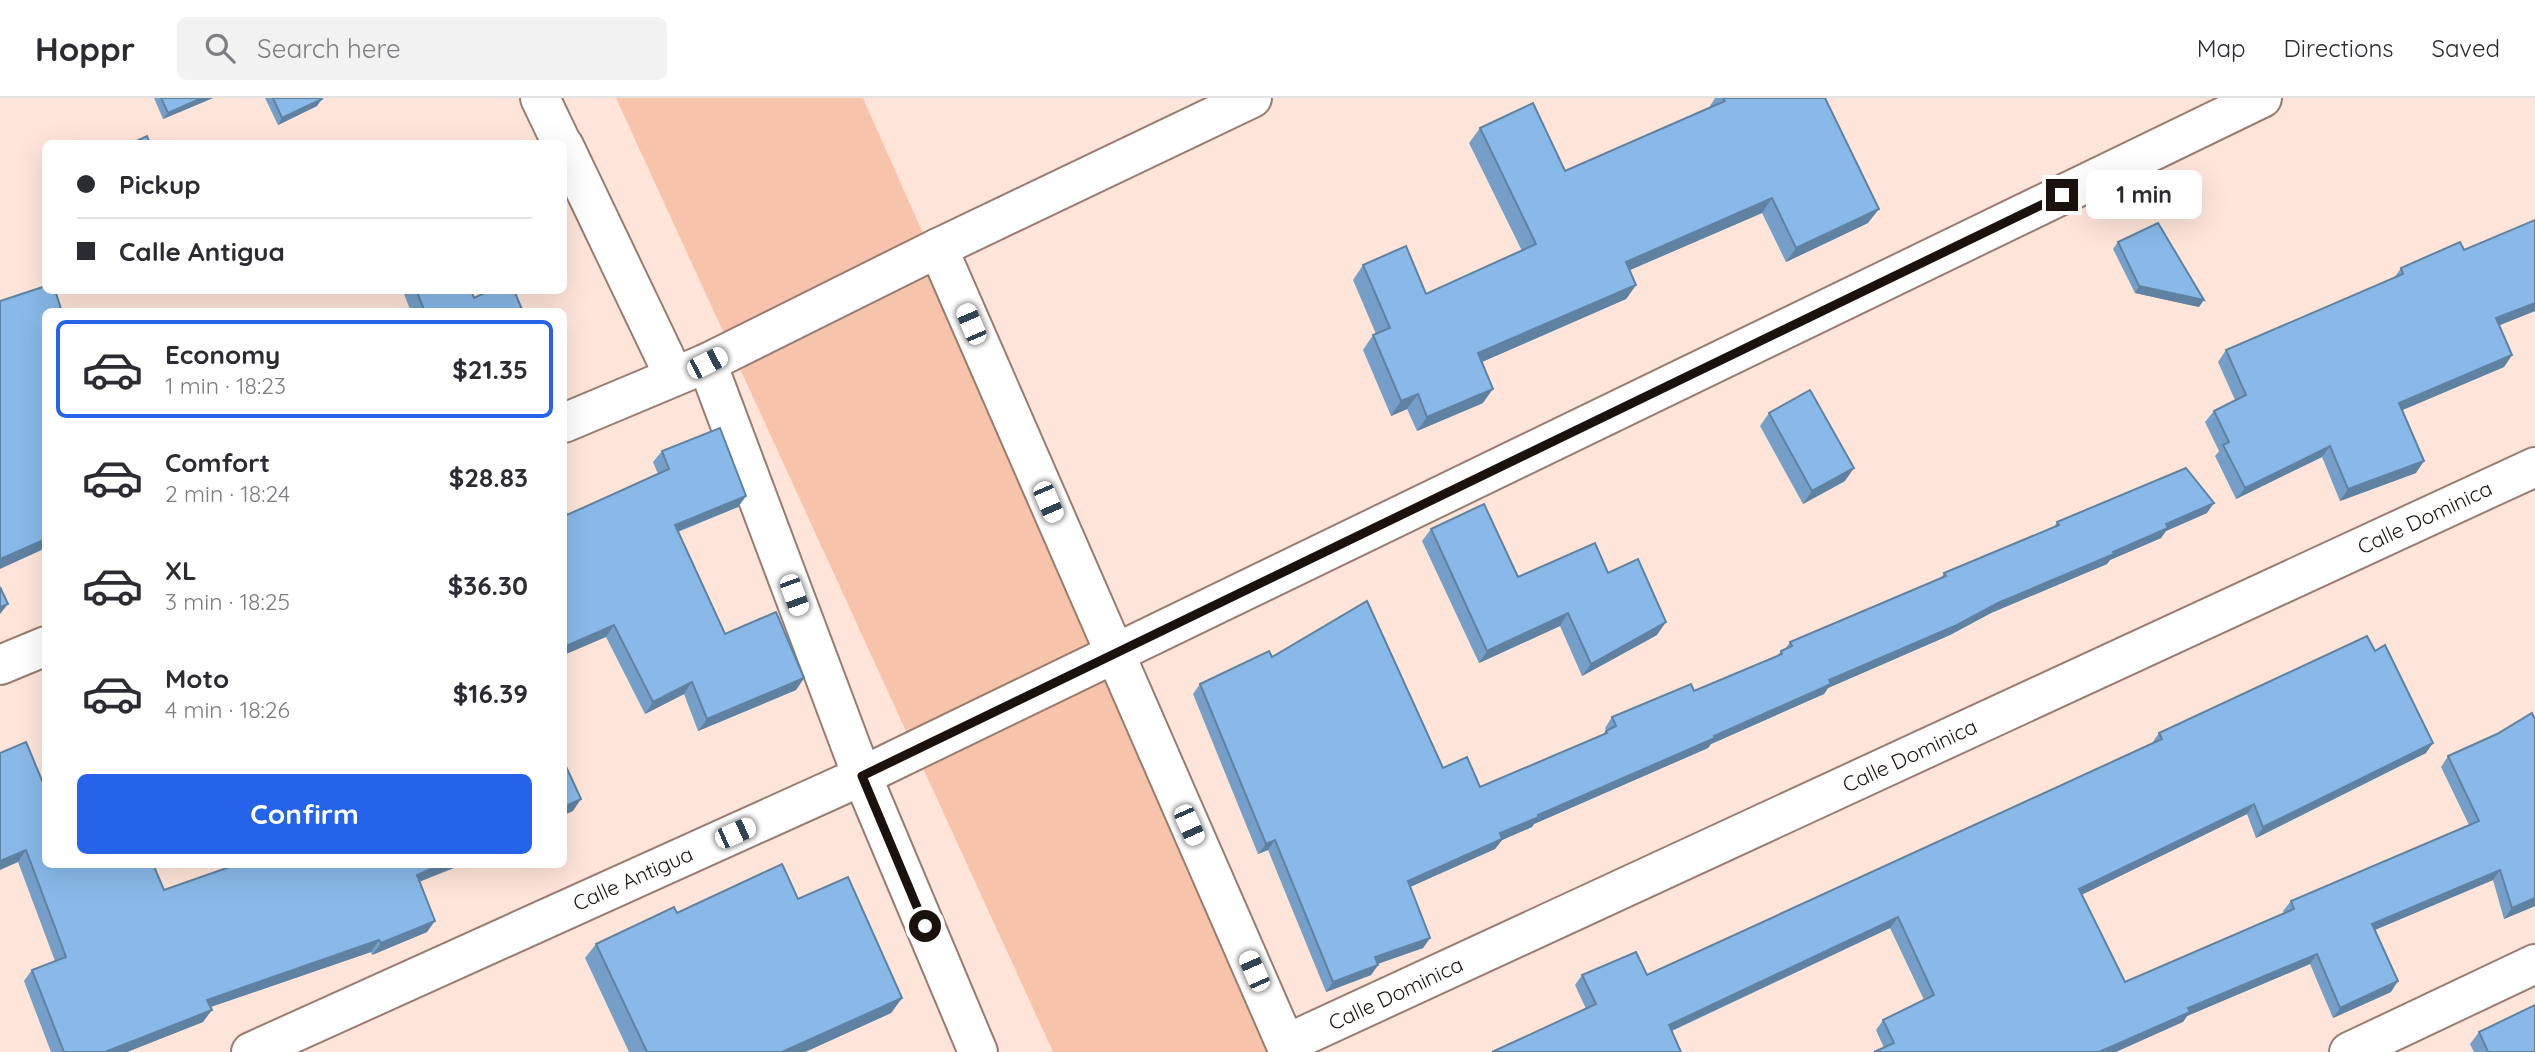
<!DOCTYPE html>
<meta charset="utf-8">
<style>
body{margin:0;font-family:Quicksand,sans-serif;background:#f2f2f3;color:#2b2b33;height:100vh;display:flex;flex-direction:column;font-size:26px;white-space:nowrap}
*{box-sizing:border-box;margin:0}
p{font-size:23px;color:#7c7c81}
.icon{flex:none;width:38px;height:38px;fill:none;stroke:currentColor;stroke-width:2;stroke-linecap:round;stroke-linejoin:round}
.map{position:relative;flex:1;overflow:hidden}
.details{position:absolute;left:42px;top:210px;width:525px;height:560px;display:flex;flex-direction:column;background:#fff;border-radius:10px;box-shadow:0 7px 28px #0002}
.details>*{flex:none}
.guide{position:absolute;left:42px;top:42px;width:525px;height:154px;border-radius:10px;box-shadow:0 7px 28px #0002;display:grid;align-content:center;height:154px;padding:0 35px;background:#fff}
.end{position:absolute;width:32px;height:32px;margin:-16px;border:9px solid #1c120d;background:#fff;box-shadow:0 0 0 4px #fff}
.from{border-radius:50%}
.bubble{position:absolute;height:49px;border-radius:10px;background:#fff;box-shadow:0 7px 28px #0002;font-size:23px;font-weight:700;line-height:49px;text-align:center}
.car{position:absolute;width:21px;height:42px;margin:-21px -10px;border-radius:9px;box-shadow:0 0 5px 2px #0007;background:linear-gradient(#fff 24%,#345 0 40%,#fff 0 76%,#345 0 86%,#fff 0)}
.guide b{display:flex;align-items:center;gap:24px;height:66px;font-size:26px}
.guide b+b{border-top:2px solid #e1e1e2}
.guide i{width:18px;height:18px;background:#2b2b33}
ul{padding:12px 0 0;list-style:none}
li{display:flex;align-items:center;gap:21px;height:98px;margin:0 14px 10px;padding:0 21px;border:4px solid transparent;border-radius:10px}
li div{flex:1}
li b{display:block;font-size:26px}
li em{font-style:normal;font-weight:700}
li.active{border-color:#2563eb}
li>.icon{width:63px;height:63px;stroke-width:1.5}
.action{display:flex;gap:14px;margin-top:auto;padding:14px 35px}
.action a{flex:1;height:80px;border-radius:10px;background:#2563eb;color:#fff;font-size:28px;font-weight:700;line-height:80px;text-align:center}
header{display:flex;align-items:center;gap:42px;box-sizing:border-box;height:98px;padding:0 35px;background:#fff;border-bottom:2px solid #e1e1e2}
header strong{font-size:33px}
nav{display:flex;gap:38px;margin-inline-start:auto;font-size:24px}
.search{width:490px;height:63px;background:#f2f2f3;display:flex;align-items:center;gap:18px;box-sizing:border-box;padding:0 24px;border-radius:10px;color:#7c7c81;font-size:26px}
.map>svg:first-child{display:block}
</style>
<header>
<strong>Hoppr</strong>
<div class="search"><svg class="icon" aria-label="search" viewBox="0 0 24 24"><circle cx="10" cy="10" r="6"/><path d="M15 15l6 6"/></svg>Search here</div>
<nav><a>Map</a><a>Directions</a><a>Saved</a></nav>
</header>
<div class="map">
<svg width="2535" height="954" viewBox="0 0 2535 954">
<rect width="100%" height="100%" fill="#ffe5d9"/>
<path fill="#f7c3ab" d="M616,0h247l423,954h-233z"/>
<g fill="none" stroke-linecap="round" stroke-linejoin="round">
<g stroke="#987c6f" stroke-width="42">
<g id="street">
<path d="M540,0l22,46"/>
<path d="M564,48l110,230"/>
<path d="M938,150l351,804"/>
<path d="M707,265l155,413 116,276"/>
<path d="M564,325l143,-60 231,-115 314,-150"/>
<path d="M0,567l46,-19"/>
<path d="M1286,946l1249,-577"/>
<path d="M251,954l611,-276 1400,-678"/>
<path d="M2349,954l186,-88"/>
</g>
</g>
<use href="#street" stroke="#fff" stroke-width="38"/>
</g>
<g fill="#759fc8">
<path d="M154,0h59l-50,21z"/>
<path d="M265,0h56l-4,8 -39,19z"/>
<path d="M1715,0h110l43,125 -82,39 -24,-49 -132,57 6,15 -10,14 -144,63 1,41 -66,28 -10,-22 -16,7 -28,-66 10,-15 3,-1 -23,-54 10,-15 63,29 96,-43 -53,-108 11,-15 85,43 145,-64v-1z"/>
<path d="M2535,122v91l-36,14 13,30 -8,12 -102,43 14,63 -76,28 -18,-44 -86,42 -21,-43 4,-5 -14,-29 9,-11 21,-11 -17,-38 8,-12 168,-72 7,-10 63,-18z"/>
<path d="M2118,144l81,65 -64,-14 -22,-44z"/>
<path d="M406,192h65l3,8 49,14h-112l-7,-18z"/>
<path d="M1769,315l76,68 -42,23 -43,-78z"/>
<path d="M662,353l84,45 -8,11 -60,25 47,102 79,44 -8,12 -98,41 -14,-37 -39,20 -39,-77 -39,-122 91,-41 -5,-12z"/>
<path d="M2207,415l-41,18 -5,7 -51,22 -3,4 -116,49 -41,22 -122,53 -4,6 -113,50 -3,4 -174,76 -2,3 -30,13 -7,9 -85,38 20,51 -7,10 -45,16v1l-7,10 -45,17 -58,-142 -10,4 -65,-160 7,-10 72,-27 171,111 37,19 123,-52 3,-5 -1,-2 7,-11 82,-26 83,-35 4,-5 4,-2 5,-7 151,-64 3,-5 110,-46 3,-5z"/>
<path d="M1431,431l87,48 90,-4 49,62 -75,41 -22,-50 -81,37 -57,-122z"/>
<path d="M2159,635l267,20 -170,85 -9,-24 -166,81 44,87 159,-69 -1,-2 8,-10 178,-76 -28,-58 7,-11 87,150 -31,13 -11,-39 -118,50 16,62 -58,26 -23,-54 -123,52 -4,6 -299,26 -8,-18 7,-10 41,-20 -34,-72 -218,103 -86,-22 -11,-24 7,-10h65l505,-232z"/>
<path d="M0,655l46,111 118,26 256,-8 7,50 -55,23 -1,-3 -161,55 -7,15 -76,30h-76l-27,-71 8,-11 23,-9 -37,-99z"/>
<path d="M798,801l104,99 -11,15 -86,39h-176l-44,-94 11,-14 81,-31z"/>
<path d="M2479,934l56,20h-61l-4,-8z"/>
</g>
<g fill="#5f82a2">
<path d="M202,0h11l-50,21 5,-6z"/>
<path d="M322,1l-5,7 -39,19 4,-7z"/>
<path d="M1772,100l-10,15 -146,63 10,-14z"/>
<path d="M1879,111l-11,14 -82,39 10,-14z"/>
<path d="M1636,187l-10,14 -158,69 10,-15z"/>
<path d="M2139,188l65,14 -5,7 -64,-14z"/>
<path d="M2535,205v8l-47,19 8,-12z"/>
<path d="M2512,257l-8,12 -113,48 8,-12z"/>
<path d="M1493,291l-10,14 -66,28 10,-14z"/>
<path d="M1418,296l-11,15 -16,7 10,-15z"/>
<path d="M2330,348l-8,11 -86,42 9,-11z"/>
<path d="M2424,363l-8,12 -76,28 8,-12z"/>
<path d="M1854,370l-9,13 -42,23 9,-13z"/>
<path d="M746,398l-8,11 -72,29 9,-11z"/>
<path d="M2214,405l-7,10 -41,18 -5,7 -51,22 -3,4 -116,49 -41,22 -122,53 -4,6 -113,50 -3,4 -174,76 -2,3 -30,13 -7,9 -94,42 7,-10 130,-66 176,-79 115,-56 284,-128 53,-28z"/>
<path d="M46,441v9l-46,21v-10z"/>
<path d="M8,506l-8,10v-7z"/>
<path d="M1568,515l-8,13 -81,37 8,-12z"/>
<path d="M1666,524l-9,13 -75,41 9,-12z"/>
<path d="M614,527l-8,12 -42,18v-8z"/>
<path d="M804,580l-8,12 -98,41 9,-12z"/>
<path d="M692,584l-8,12 -39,20 8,-12z"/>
<path d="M2433,645l-7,10 -170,85 7,-11z"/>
<path d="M581,701l-8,12 -9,4v-8z"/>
<path d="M2254,706l-7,10 -176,86 8,-11z"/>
<path d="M1275,742l-7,10 -10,4 8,-10z"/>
<path d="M26,752l-8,12 -18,8v-9z"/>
<path d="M442,766h22l-55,22 8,-11z"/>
<path d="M2500,772l-7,10 -128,54 7,-10z"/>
<path d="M2535,800v8l-31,13 8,-11z"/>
<path d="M1898,819l-8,11 -228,107 7,-10z"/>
<path d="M435,823l-8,11 -55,23 9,-12z"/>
<path d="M1430,840l-7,10 -55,19 7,-10z"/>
<path d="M379,842l-8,12 -172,59 8,-11z"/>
<path d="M2317,856l-7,10 -123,52 -4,6 -67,30h-17l89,-44z"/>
<path d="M1378,867l-7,10 -45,17 7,-10z"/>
<path d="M2398,883l-7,11 -58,26 7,-10z"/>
<path d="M902,900l-11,15 -86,39h-23z"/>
<path d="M212,912l-9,12 -76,30h-22z"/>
</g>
<g fill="#88b9e8" stroke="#5f82a2" stroke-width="2">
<path d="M161,0h41l-34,15z"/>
<path d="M273,0h48l1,1 -40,19z"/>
<path d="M1723,0h102l54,111 -83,39 -24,-50 -146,64 10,23 -158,68 15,36 -66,28 -9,-23 -17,7 -28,-66 17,-7 -27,-63 43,-19 20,48 110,-50 -56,-116 53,-25 32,68 160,-70z"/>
<path d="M147,38l3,8h-20z"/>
<path d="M2535,122v83l-39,15 16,37 -113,48 25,58 -76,28 -18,-43 -85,42 -22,-43 6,-3 -15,-31 32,-16 -20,-45 177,-76 -2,-6 59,-26 4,8z"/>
<path d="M2158,125l46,77 -65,-14 -21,-44z"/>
<path d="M46,188v4h9l7,22h-16v227l-46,20v-258z"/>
<path d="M416,192h55l3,8 17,-8h23l9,22h-98z"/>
<path d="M1810,292l44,78 -42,23 -43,-78z"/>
<path d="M720,330l26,68 -71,29 50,109 51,-22 28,66 -97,41 -15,-37 -39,20 -39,-77 -50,22v-141l3,9 102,-46 -7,-18z"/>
<path d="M2186,370l28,35 -48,21 2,4 -55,24 1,2 -116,49 -41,22 -128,55 2,4 -117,52 1,2 -177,77 1,2 -39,16 2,6 -94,42 22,57 -55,19 3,8 -45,17 -58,-142 -9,4 -66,-160 69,-33 3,6 95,-56 76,167 24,-11 13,30 127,-54 -1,-2 10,-5 -4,-9 79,-33 3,7 88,-37 -1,-3 11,-5 -2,-4 156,-66 -2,-3 115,-48 -2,-3z"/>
<path d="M1484,406l34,73 77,-34 13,30 30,-14 28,63 -75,42 -23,-51 -81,38 -56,-122z"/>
<path d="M0,489l8,17 -8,3z"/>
<path d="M2367,538l8,15 10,-6 48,98 -170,84 -9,-23 -175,85 46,93 169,-73 -3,-8 188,-80 -31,-65 49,-22 35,-21 3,6v179l-23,10 -12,-38 -128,54 26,57 -58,27 -23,-54 -129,54 2,4 -91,40h-225l20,-9 -11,-23 51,-25 -36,-78 -229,108 12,27h-189l104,-48 -14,-29 54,-23 11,23 515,-236 -3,-6z"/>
<path d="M26,644l20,48v74h107l11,26 74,-26h204l-25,11 18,46 -54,22 -2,-3 -172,60 5,10 -107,42h-41l-32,-82 34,-13 -40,-107 -26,11v-108z"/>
<path d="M564,664l17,37 -17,8z"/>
<path d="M782,766l16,35 50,-22 54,121 -120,54h-135l-51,-108 78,-37 3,6z"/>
<path d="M2535,907v47h-47l-9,-20z"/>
</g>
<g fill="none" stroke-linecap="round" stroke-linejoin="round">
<path stroke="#1c120d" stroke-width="9" d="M925,828l-63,-150 1200,-581"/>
</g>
<g text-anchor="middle" stroke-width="6" stroke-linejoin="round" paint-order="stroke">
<g font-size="21" fill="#1c120d" stroke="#fff">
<text transform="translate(2425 420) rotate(-25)" y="7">Calle Dominica</text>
<text transform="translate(1910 658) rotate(-25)" y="7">Calle Dominica</text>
<text transform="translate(633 781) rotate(-24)" y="7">Calle Antigua</text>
<text transform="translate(1396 896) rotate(-25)" y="7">Calle Dominica</text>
</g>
</g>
</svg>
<i class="end from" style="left:925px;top:828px"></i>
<i class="end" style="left:2062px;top:97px"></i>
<div class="bubble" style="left:2086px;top:72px;width:116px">1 min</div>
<i class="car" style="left:971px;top:226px;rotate:337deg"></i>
<i class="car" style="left:707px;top:265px;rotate:63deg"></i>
<i class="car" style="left:1048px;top:404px;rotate:157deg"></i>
<i class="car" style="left:794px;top:497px;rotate:160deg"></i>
<i class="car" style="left:1189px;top:727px;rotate:156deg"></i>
<i class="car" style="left:735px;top:735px;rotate:66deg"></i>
<i class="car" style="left:1254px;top:873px;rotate:336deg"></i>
<div class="guide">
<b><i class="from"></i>Pickup</b>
<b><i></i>Calle Antigua</b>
</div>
<section class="details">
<ul>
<li class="active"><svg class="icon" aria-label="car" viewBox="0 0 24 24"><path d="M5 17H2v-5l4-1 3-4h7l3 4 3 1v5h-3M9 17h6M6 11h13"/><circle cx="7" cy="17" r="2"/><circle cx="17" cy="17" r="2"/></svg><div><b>Economy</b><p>1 min · 18:23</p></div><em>$21.35</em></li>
<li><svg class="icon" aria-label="car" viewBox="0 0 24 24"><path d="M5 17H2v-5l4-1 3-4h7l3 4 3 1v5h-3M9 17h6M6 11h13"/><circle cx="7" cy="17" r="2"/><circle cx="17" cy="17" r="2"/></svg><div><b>Comfort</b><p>2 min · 18:24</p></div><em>$28.83</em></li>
<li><svg class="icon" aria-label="car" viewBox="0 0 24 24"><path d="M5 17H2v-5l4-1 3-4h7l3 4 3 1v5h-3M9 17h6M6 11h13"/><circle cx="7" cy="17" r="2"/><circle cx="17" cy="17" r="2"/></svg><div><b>XL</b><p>3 min · 18:25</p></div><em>$36.30</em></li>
<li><svg class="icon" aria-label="car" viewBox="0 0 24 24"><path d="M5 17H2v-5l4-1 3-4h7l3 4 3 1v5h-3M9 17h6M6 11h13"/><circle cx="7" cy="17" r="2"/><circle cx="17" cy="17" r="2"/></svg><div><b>Moto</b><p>4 min · 18:26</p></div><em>$16.39</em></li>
</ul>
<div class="action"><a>Confirm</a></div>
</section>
</div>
